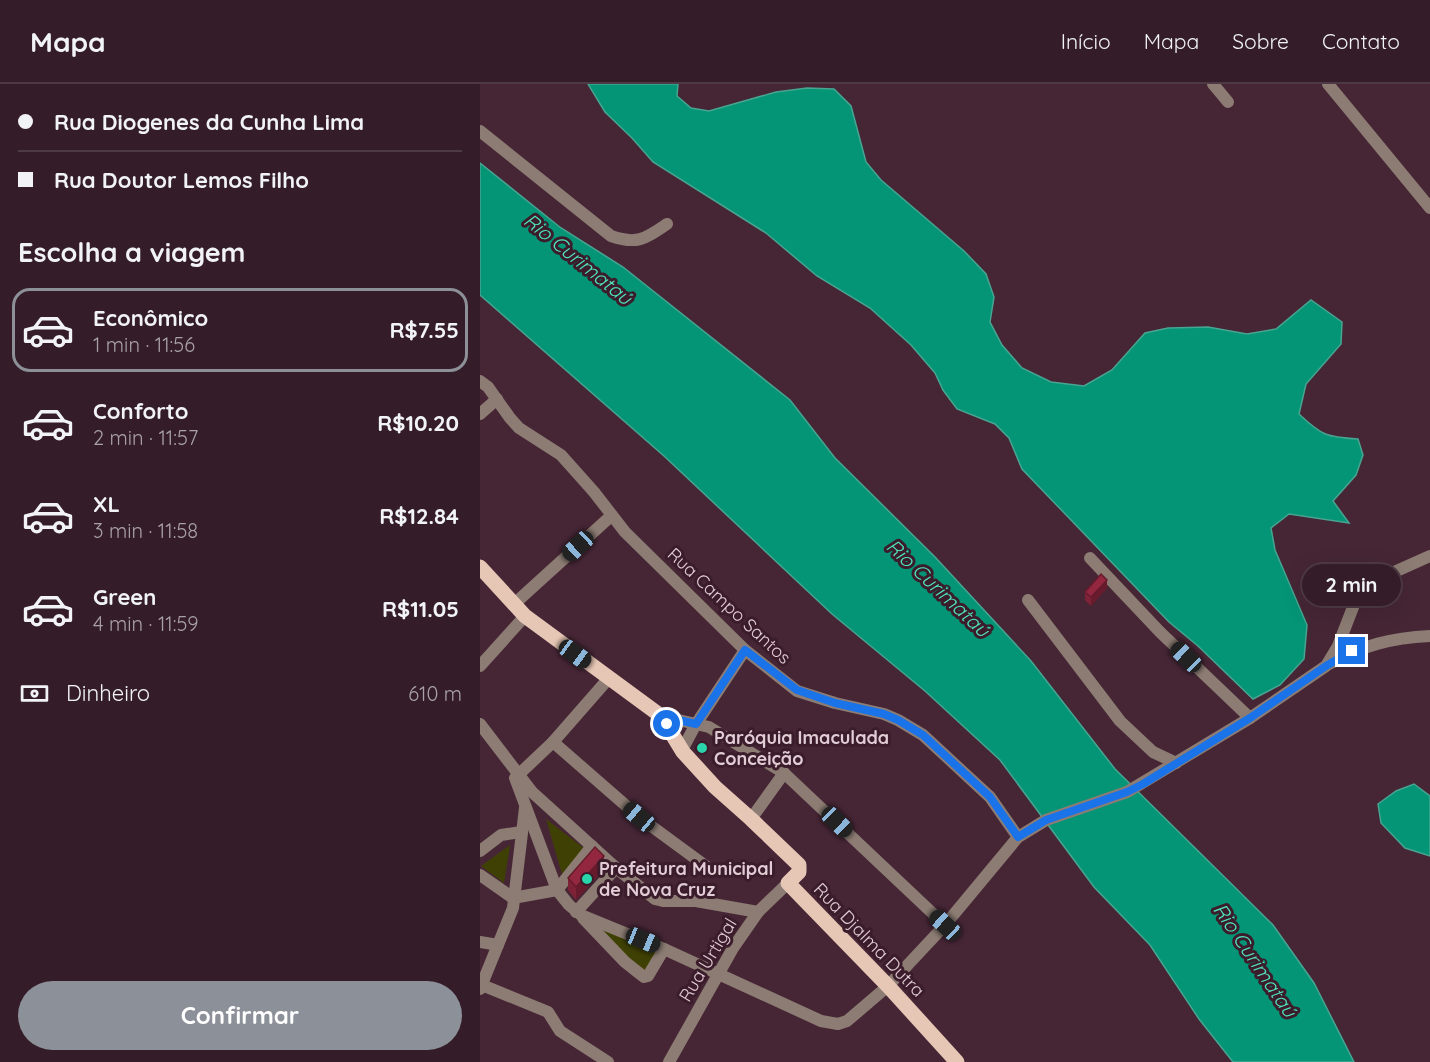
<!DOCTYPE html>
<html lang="pt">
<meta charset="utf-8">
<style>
body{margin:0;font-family:Quicksand,sans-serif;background:#3f2934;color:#f1f3f6;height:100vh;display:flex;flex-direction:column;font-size:22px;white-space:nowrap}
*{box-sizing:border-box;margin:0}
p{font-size:20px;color:#a9a1a8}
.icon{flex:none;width:33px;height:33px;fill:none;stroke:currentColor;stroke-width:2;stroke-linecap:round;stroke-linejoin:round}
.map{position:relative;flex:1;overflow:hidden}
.panel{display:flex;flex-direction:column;background:#341c28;width:480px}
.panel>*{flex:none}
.banner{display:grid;align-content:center;height:132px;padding:0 18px;background:#341c28}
.end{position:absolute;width:27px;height:27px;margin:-14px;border:8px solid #1a73e8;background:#fff;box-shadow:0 0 0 3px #fff}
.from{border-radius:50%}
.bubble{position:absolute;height:42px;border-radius:21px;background:#341c28;box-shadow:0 6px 24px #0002,0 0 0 2px #4e3a45;font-size:20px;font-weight:700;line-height:42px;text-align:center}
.car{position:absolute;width:18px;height:36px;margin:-18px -9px;border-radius:8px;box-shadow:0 0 4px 2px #0007;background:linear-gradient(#222 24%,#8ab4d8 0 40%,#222 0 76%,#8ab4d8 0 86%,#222 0)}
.banner b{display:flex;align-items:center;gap:21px;height:57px;font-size:22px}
.banner b+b{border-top:2px solid #4e3a45}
.banner i{width:15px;height:15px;background:#f1f3f6}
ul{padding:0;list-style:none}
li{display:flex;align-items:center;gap:18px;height:84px;margin:0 12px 9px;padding:0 6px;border:3px solid transparent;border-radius:18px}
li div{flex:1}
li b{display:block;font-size:22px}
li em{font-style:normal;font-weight:700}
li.current{border-color:#8c9099}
li>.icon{width:54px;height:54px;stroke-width:1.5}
h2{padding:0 18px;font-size:27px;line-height:72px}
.pay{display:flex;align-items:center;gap:15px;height:66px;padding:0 18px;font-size:22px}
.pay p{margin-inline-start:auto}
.primary-button{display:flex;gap:12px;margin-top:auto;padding:12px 18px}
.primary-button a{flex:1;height:69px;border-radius:36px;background:#8c9099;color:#fff;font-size:24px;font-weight:700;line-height:69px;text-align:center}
header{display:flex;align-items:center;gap:36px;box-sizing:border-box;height:84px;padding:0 30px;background:#341c28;border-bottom:2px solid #4e3a45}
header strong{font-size:28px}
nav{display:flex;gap:33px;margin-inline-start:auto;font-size:21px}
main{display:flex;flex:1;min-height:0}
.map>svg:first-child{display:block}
</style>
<header>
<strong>Mapa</strong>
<nav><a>Início</a><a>Mapa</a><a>Sobre</a><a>Contato</a></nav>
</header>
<main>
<section class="panel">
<div class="banner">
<b><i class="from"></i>Rua Diogenes da Cunha Lima</b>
<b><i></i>Rua Doutor Lemos Filho</b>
</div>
<h2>Escolha a viagem</h2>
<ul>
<li class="current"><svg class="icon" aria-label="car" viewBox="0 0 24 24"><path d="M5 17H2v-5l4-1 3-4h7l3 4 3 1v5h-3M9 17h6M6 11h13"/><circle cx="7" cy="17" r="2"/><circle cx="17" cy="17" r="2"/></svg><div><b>Econômico</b><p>1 min · 11:56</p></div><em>R$7.55</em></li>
<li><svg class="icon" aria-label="car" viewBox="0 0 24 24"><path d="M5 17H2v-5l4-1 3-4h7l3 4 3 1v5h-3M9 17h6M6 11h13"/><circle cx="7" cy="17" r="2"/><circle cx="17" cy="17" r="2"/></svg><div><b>Conforto</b><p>2 min · 11:57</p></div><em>R$10.20</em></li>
<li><svg class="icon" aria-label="car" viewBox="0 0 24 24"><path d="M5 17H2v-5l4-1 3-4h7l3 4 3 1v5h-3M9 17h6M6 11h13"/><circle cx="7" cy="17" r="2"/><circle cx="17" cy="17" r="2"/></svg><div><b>XL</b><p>3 min · 11:58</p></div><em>R$12.84</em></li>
<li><svg class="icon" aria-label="car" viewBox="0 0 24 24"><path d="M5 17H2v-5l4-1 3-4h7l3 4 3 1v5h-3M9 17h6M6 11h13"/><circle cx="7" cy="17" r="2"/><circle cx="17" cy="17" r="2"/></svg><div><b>Green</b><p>4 min · 11:59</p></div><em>R$11.05</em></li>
</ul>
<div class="pay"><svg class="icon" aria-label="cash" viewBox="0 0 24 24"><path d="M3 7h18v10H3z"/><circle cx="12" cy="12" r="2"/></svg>Dinheiro<p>610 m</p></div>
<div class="primary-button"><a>Confirmar</a></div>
</section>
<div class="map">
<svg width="950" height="978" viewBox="0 0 950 978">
<rect width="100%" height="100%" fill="#462635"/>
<g fill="#3f4104">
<path d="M66,735l39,30 -23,25z"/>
<path d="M30,761l-6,38 -23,-17z"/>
<path d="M112,838l69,31 -16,21z"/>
</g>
<g fill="#049476" stroke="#47a592" stroke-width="1.5">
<path d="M108,0h90l-1,12 14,12 18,3 67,-19 31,-4 27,1 17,17 15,56 15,18 83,71 22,23 8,23 -4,25 12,23 20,23 29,14 33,4 28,-16 33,-37 23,-5 40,-1 39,7 29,-5 35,-29 31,22 -1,22 -35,40 -7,30c23,22 28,23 59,25l5,16 -7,20 -23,26 16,22 -60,-9 -18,14 4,22 32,75 -3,34 -24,26 -27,14 -55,-53 -29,-24 -147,-153 -13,-31 -14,-14 -38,-15 -14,-19 -8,-17 -24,-28 -41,-37 -53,-32 -51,-43 -113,-71 -21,-24 -27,-26z"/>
<path d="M0,79l81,65 62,39 167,133 45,58 100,99 96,104 84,108 158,156 41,58 40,79h-121l-34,-43 -49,-74 -56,-58 -94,-127 -75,-69 -93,-77 -168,-158 -184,-161z"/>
<path d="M934,700l16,12v60l-25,-8 -24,-25 -3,-19 18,-13z"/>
</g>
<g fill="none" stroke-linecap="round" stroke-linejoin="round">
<g stroke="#8c7c73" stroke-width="12">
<path d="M733,0l15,18"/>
<path d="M848,0l102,124"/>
<path d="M0,47l131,105c26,9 34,3 56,-12"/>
<path d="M0,297l8,6 22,31 9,10 42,27 33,37 31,40 120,118 52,41 38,12 49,11 14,6 25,15 67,62 28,40"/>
<path d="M0,330l17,-15"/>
<path d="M610,474l70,74 90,86"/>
<path d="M548,516l92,121 33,31 23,11"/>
<path d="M33,521l98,-89"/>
<path d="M849,580c34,-19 63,-26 101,-28"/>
<path d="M0,582l45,-50"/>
<path d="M129,594l-56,64 -38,36 42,112 12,15 12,10 83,34 157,72 17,3 9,-3 41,-35 57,-61 73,-88 28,-17 81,-28 123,-74 76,-52 12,-20 17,-44 10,-12 27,-17 38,-17"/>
<path d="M181,632l48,11 75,46 161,152"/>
<path d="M0,640l52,68 84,76 39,31 8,2h33l62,11"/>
<path d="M73,658l86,75 68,50"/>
<path d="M202,666l14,-26 49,-74"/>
<path d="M271,735l33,-46"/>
<path d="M0,767l21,-16 20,-3"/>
<path d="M0,791l33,23 44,-8 35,-44"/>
<path d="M96,828l40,-44"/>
<path d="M103,834l42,44 19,15 4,-1 16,-27"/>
<path d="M0,858l18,3"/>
<path d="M2,901l66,27 12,19 48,31"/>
<path d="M0,905l33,-81 12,-100"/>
<path d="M189,978l64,-114 25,-36 30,-29"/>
</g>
<path stroke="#e6c6b4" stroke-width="15" d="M0,483l45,49 136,100 22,36 32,35 36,32 48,46v7l-11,11 100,103 69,76"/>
</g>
<g fill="#7e2237">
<path d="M627,504l-16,18 -6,-6v-8z"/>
<path d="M124,785l-28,31 -8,-10v-12z"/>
</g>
<g fill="#671b2d">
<path d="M627,496v8l-16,18v-9z"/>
<path d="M124,772v13l-28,31v-13z"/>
</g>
<g fill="#932740" stroke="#671b2d" stroke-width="1.5">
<path d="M621,490l6,6 -16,17 -6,-5z"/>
<path d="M115,763l9,9 -28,31 -8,-9z"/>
</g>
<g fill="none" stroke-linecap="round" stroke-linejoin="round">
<path stroke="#1a73e8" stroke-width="8" d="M187,640l-6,-8 35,8 49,-74 52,40 38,13 49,11 14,6 25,15 67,62 28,40 28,-17 81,-28 16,-8 107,-66 76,-52 26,-15"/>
</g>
<g fill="#2ad5ac" stroke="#3b1c2b" stroke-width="2">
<circle cx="222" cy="664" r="6"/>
<circle cx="107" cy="795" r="6"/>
</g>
<g text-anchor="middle" stroke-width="6" stroke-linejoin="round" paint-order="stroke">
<g font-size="18" fill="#e2cdd5" stroke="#3b1c2b">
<text transform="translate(249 522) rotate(43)" y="6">Rua Campo Santos</text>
<text transform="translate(389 856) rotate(46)" y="6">Rua Djalma Dutra</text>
<text transform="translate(228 876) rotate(-59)" y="6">Rua Urtigal</text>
</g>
<g font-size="18" font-weight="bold" fill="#e2cdd5" stroke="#3b1c2b" text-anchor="start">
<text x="234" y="660">Paróquia Imaculada<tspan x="234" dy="21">Conceição</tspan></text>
<text x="119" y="791">Prefeitura Municipal<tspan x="119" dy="21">de Nova Cruz</tspan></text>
</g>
<g font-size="20" font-style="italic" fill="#51e6be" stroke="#3b1c2b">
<text transform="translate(98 175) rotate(39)" y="7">Rio Curimataú</text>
<text transform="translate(458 504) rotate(43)" y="7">Rio Curimataú</text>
<text transform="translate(775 876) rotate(56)" y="7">Rio Curimataú</text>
</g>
</g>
</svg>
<i class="end from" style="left:187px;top:640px"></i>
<i class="end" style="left:872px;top:567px"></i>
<div class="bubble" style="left:822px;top:480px;width:99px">2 min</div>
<i class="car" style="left:98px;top:462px;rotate:227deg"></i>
<i class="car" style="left:95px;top:570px;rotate:126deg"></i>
<i class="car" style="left:706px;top:573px;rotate:314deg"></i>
<i class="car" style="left:159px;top:733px;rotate:310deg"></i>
<i class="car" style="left:357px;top:738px;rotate:134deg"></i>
<i class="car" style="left:465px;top:841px;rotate:313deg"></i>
<i class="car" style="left:163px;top:856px;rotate:112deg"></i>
</div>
</main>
